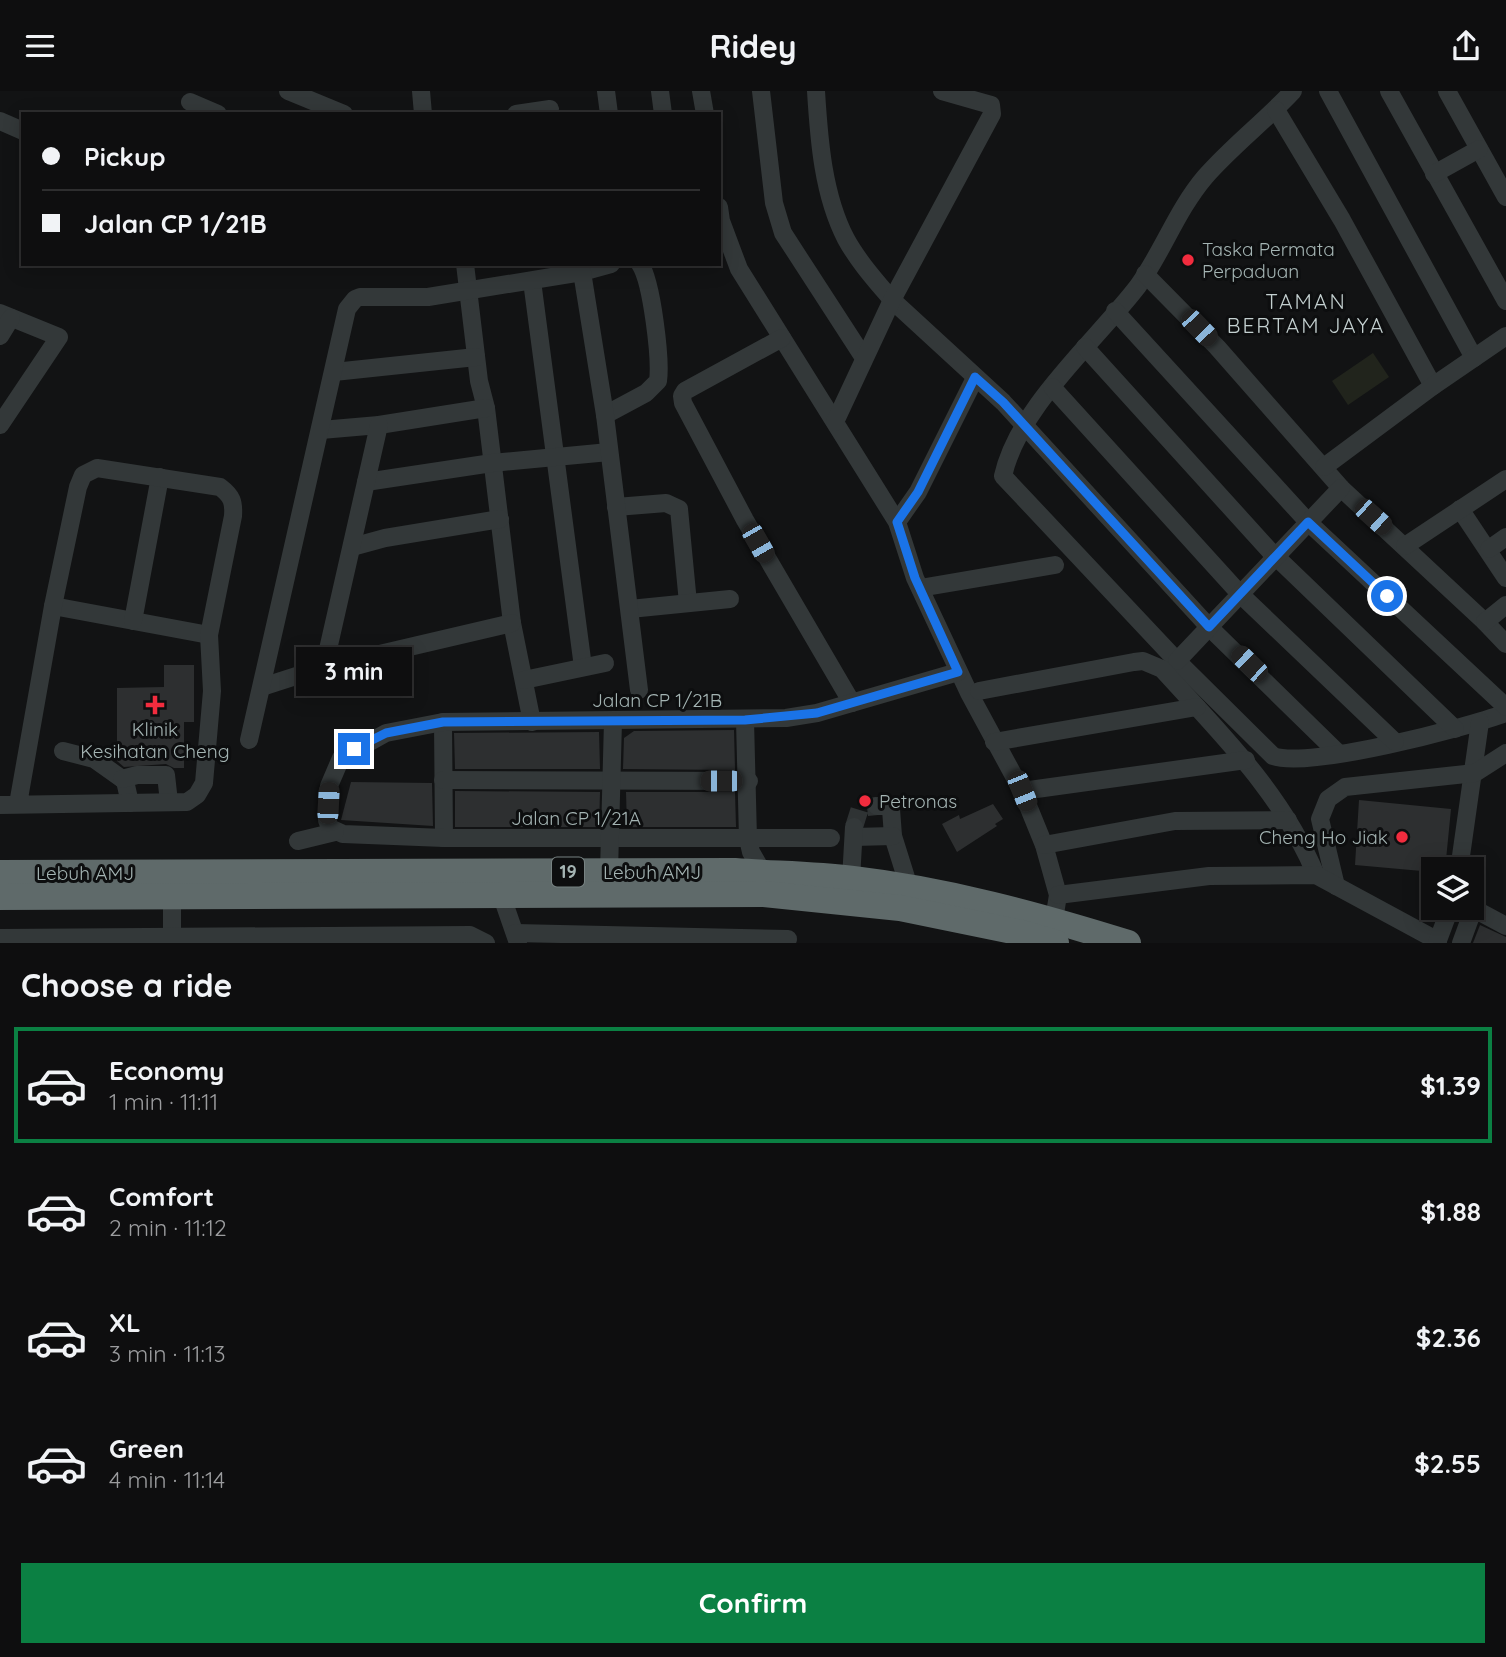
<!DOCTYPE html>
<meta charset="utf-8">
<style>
body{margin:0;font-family:Quicksand,sans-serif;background:#1c1c1d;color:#f1f3f6;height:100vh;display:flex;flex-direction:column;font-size:26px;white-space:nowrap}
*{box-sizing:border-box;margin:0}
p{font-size:23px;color:#9b9c9e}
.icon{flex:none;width:38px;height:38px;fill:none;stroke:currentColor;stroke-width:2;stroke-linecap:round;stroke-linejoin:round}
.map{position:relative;height:852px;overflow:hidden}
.panel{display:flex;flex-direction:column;background:#0e0e0f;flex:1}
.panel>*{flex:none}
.guide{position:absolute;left:21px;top:21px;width:700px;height:154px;border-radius:0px;box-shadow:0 4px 18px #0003,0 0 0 2px #2e2e2f;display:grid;align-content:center;height:154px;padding:0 21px;background:#0e0e0f}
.buttons{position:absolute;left:1421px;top:766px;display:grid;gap:14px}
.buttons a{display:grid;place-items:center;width:63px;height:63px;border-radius:0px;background:#0e0e0f;box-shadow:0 4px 18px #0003,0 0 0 2px #2e2e2f;font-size:35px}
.end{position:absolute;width:32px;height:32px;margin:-16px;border:9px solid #1a73e8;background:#fff;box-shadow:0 0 0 4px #fff}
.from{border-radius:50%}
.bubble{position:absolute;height:49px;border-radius:0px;background:#0e0e0f;box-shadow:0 4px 18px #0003,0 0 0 2px #2e2e2f;font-size:23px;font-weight:800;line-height:49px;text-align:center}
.car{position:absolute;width:21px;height:42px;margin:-21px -10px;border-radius:9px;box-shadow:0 0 5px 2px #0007;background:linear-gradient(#222 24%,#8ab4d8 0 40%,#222 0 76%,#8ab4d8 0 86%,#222 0)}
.guide b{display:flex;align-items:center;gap:24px;height:66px;font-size:26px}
.guide b+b{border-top:2px solid #2e2e2f}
.guide i{width:18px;height:18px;background:#f1f3f6}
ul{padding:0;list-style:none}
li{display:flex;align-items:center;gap:21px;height:116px;margin:0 14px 10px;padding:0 7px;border:4px solid transparent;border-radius:0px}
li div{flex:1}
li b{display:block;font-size:26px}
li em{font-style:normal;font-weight:800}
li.current{border-color:#0b8043}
li>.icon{width:63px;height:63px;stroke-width:1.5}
h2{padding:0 21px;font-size:32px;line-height:84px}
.cta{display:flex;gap:14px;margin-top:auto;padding:14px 21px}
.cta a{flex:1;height:80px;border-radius:0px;background:#0b8043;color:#fff;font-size:28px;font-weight:800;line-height:80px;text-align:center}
header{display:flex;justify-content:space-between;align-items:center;height:91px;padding:0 21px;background:#0e0e0f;font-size:32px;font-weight:800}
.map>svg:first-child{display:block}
</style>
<header><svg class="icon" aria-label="menu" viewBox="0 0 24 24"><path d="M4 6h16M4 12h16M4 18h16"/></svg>Ridey<svg class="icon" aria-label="share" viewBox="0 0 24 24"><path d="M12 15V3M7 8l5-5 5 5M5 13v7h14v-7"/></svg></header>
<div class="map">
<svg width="1506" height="852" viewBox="0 0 1506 852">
<rect width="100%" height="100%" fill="#121314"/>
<path fill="#21241c" d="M1373,262l16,24 -41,28 -16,-24z"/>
<g fill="#2d2f30">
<path d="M164,574h30v57h-10v46h-10l-8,-4 -42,3 -7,-6v-73l47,-1z"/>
<path d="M734,639l1,40 -112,-1 1,-31 10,-7z"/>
<path d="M599,641l1,37h-145l-1,-36z"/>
<path d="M351,691l81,1 1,43 -92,-6z"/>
<path d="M455,700l145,1 -1,35h-144z"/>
<path d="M626,701h109l1,35h-109z"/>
<path d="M1359,709l92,9 -6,61h-12v2l-78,-7z"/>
<path d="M993,713l10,15 -8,5 2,2 -40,26 -15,-28 17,-9 1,4z"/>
<path d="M1480,834l26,12v6h-33z"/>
</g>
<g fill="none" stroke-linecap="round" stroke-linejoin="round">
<path stroke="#2f3334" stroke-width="18" stroke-dasharray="18 9" stroke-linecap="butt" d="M854,736l6,-19 17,-2"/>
<g stroke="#333839" stroke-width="18">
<path d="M288,0l56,23"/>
<path d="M421,0l2,23"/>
<path d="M606,0l3,23"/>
<path d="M660,0l3,23"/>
<path d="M701,0l4,23"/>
<path d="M761,0l13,112 9,30 81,125"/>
<path d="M816,0c3,49 7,104 30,148 12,22 30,42 46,61l111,102 206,225 129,126"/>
<path d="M1293,0c-28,30 -61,55 -88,86 -28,33 -42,74 -67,109 -42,55 -120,121 -135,190l174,185 96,95c36,13 192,-28 233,-43"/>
<path d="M1328,0l146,267"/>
<path d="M1389,0l117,210"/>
<path d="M1447,0l59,106"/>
<path d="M190,11l28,12"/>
<path d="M1276,19l66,110 91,166"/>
<path d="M516,23l34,-5"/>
<path d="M0,30l23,10"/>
<path d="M1434,83l45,-25"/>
<path d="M719,116l2,14 18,48 158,253 18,56 54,115 53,98 22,54 14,50 -4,25"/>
<path d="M465,173l14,117 7,27 26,215 20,99"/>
<path d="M582,181l29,-8"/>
<path d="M1145,183l72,73 124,141 144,134 21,22"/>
<path d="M532,190l51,386"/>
<path d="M1115,220l193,211 198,185"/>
<path d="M0,222l59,24 -59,88"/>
<path d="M0,245l11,-18"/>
<path d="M782,247l-97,53 -3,5 1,7 62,117 107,183"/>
<path d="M1085,256l184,203 186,179"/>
<path d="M334,281l142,-15"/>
<path d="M1052,296l188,207 155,148"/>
<path d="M605,324l41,-22 12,-12c3,-21 -6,-99 -18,-117"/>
<path d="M835,331l57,-122 100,-186 -1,-9 -49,-14"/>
<path d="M321,339l58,-5 107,-17"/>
<path d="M1324,376l109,-81 73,-50"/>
<path d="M366,391l126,-19 117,-11"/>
<path d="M616,416l50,-4 13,6 9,94"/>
<path d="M1460,418l46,69"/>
<path d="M897,431l21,-30 57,-114"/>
<path d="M1405,455l101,-67"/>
<path d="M352,456l33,-9 115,-19"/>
<path d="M1489,458l17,-12"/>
<path d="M920,497l135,-23"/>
<path d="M53,515l156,29"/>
<path d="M630,518l100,-10"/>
<path d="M133,530l27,-144"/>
<path d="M1485,531l21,-17"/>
<path d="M1177,570l164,-173"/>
<path d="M324,576l55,-242"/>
<path d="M524,589l81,-17"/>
<path d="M262,596l62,-20 188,-44"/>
<path d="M979,600l155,-29 9,-1 19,8c59,65 120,124 154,206"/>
<path d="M745,629l3,119 3,13 12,21"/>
<path d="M443,631l1,116"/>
<path d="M249,649l98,-431 8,-10 5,-2h68l154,-25 23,143 34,275"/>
<path d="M994,651l203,-35"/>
<path d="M63,660l31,8 31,22 5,22"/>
<path d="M122,688l15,-4h29l3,27"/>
<path d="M443,689l306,1"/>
<path d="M1022,700l224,-31"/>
<path d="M0,714l187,-3 10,-7 7,-12 8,-92 -3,-56 24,-119c1,-14 -1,-20 -13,-29l-123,-19 -14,7 -5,12 -25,119 -35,198"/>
<path d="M877,715h12l2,3 2,27 16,51"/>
<path d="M854,746l39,-1"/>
<path d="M831,747h-387l-101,-4 -13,-6 -3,-8 2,-34 12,-28 45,-25 57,-11 343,-4 31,-5 141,-41"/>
<path d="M298,750l37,-9"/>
<path d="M1044,754l131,-24 113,-1"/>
<path d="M1459,779l21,-148"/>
<path d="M609,781l4,-151"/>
<path d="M851,788l3,-52"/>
<path d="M1336,795l-16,-67 8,-20 17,-12 130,-14 31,-20"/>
<path d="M501,803l17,49"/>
<path d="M1058,804l151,-19 107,-1 122,66"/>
<path d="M172,806v46"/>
<path d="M515,842l273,6"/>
<path d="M0,847l470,-3 16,8"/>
<path d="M1437,852l13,-35"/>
<path d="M1461,852l11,-30 6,-2 28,15"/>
</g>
<g stroke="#5f6a6a" stroke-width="26">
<path d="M0,782l735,-2c39,3 79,3 118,8 94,11 185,36 275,64"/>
<path d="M0,806l764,-3 136,14 122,25 34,10"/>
</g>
</g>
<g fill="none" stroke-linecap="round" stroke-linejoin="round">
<path stroke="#1a73e8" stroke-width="9" d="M354,658l32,-16 57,-11 302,-2 72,-7 141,-41 -43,-94 -18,-56 21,-30 57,-115 28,25 206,225 99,-105 79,74"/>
</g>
<g fill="#f22c3e" stroke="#0d0e0f" stroke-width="2.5">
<circle cx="1188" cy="169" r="7"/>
<path d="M151.5 603.5h7v7h7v7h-7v7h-7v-7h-7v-7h7z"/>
<circle cx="865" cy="710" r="7"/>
<circle cx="1402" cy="746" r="7"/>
</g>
<g text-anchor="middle" stroke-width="6" stroke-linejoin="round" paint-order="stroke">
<rect fill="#0d0e0f" stroke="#778282" stroke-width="2" x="552" y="766.5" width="32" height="29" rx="5"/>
<g font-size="18" font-weight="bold" fill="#a4b4b3">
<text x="568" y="787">19</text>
</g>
<g font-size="19" fill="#a4b4b3" stroke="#0d0e0f" text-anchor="start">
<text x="1202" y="165">Taska Permata<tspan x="1202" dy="22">Perpaduan</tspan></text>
<text x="155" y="645" text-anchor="middle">Klinik<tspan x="155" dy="22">Kesihatan Cheng</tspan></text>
<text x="879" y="717">Petronas</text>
<text x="1388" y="753" text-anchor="end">Cheng Ho Jiak</text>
</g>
<g font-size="19" fill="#a4b4b3" stroke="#0d0e0f">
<text x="657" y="616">Jalan CP 1/21B</text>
<text x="576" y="734">Jalan CP 1/21A</text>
<text x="652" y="788">Lebuh AMJ</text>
<text x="85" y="789">Lebuh AMJ</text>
</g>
<g font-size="21" letter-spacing="2" fill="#c4d0d0" stroke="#0d0e0f">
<text x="1306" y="218">TAMAN<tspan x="1306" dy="24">BERTAM JAYA</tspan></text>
</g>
</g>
</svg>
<div class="buttons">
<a><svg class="icon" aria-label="layers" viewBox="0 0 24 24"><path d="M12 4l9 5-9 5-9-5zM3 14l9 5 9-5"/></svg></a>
</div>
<i class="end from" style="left:1387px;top:505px"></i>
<i class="end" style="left:354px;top:658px"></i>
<div class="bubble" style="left:296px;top:556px;width:116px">3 min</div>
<i class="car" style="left:1199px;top:237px;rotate:136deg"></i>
<i class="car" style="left:1373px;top:426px;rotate:132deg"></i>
<i class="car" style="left:758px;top:452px;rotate:150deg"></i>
<i class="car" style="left:1249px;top:573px;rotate:314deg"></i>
<i class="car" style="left:721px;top:690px;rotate:270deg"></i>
<i class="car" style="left:1022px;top:700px;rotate:158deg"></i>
<i class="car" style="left:328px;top:712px;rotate:3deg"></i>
<div class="guide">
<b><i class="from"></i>Pickup</b>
<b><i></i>Jalan CP 1/21B</b>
</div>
</div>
<section class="panel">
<h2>Choose a ride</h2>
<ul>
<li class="current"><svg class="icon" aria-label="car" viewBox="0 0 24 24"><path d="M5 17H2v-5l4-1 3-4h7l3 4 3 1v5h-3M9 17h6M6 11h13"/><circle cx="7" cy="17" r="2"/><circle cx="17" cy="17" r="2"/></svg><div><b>Economy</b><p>1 min · 11:11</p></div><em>$1.39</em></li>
<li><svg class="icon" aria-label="car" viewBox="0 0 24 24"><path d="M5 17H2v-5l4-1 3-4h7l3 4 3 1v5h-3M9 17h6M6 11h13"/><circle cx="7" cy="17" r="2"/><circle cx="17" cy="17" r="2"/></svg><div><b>Comfort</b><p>2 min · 11:12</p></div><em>$1.88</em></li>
<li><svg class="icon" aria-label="car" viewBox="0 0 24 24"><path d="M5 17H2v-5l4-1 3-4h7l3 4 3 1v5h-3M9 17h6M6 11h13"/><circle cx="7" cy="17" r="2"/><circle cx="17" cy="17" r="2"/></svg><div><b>XL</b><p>3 min · 11:13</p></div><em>$2.36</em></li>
<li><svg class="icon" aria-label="car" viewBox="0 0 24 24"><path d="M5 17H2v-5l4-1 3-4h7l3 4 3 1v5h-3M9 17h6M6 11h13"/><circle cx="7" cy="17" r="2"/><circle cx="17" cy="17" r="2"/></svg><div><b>Green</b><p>4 min · 11:14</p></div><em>$2.55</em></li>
</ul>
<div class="cta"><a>Confirm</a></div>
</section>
